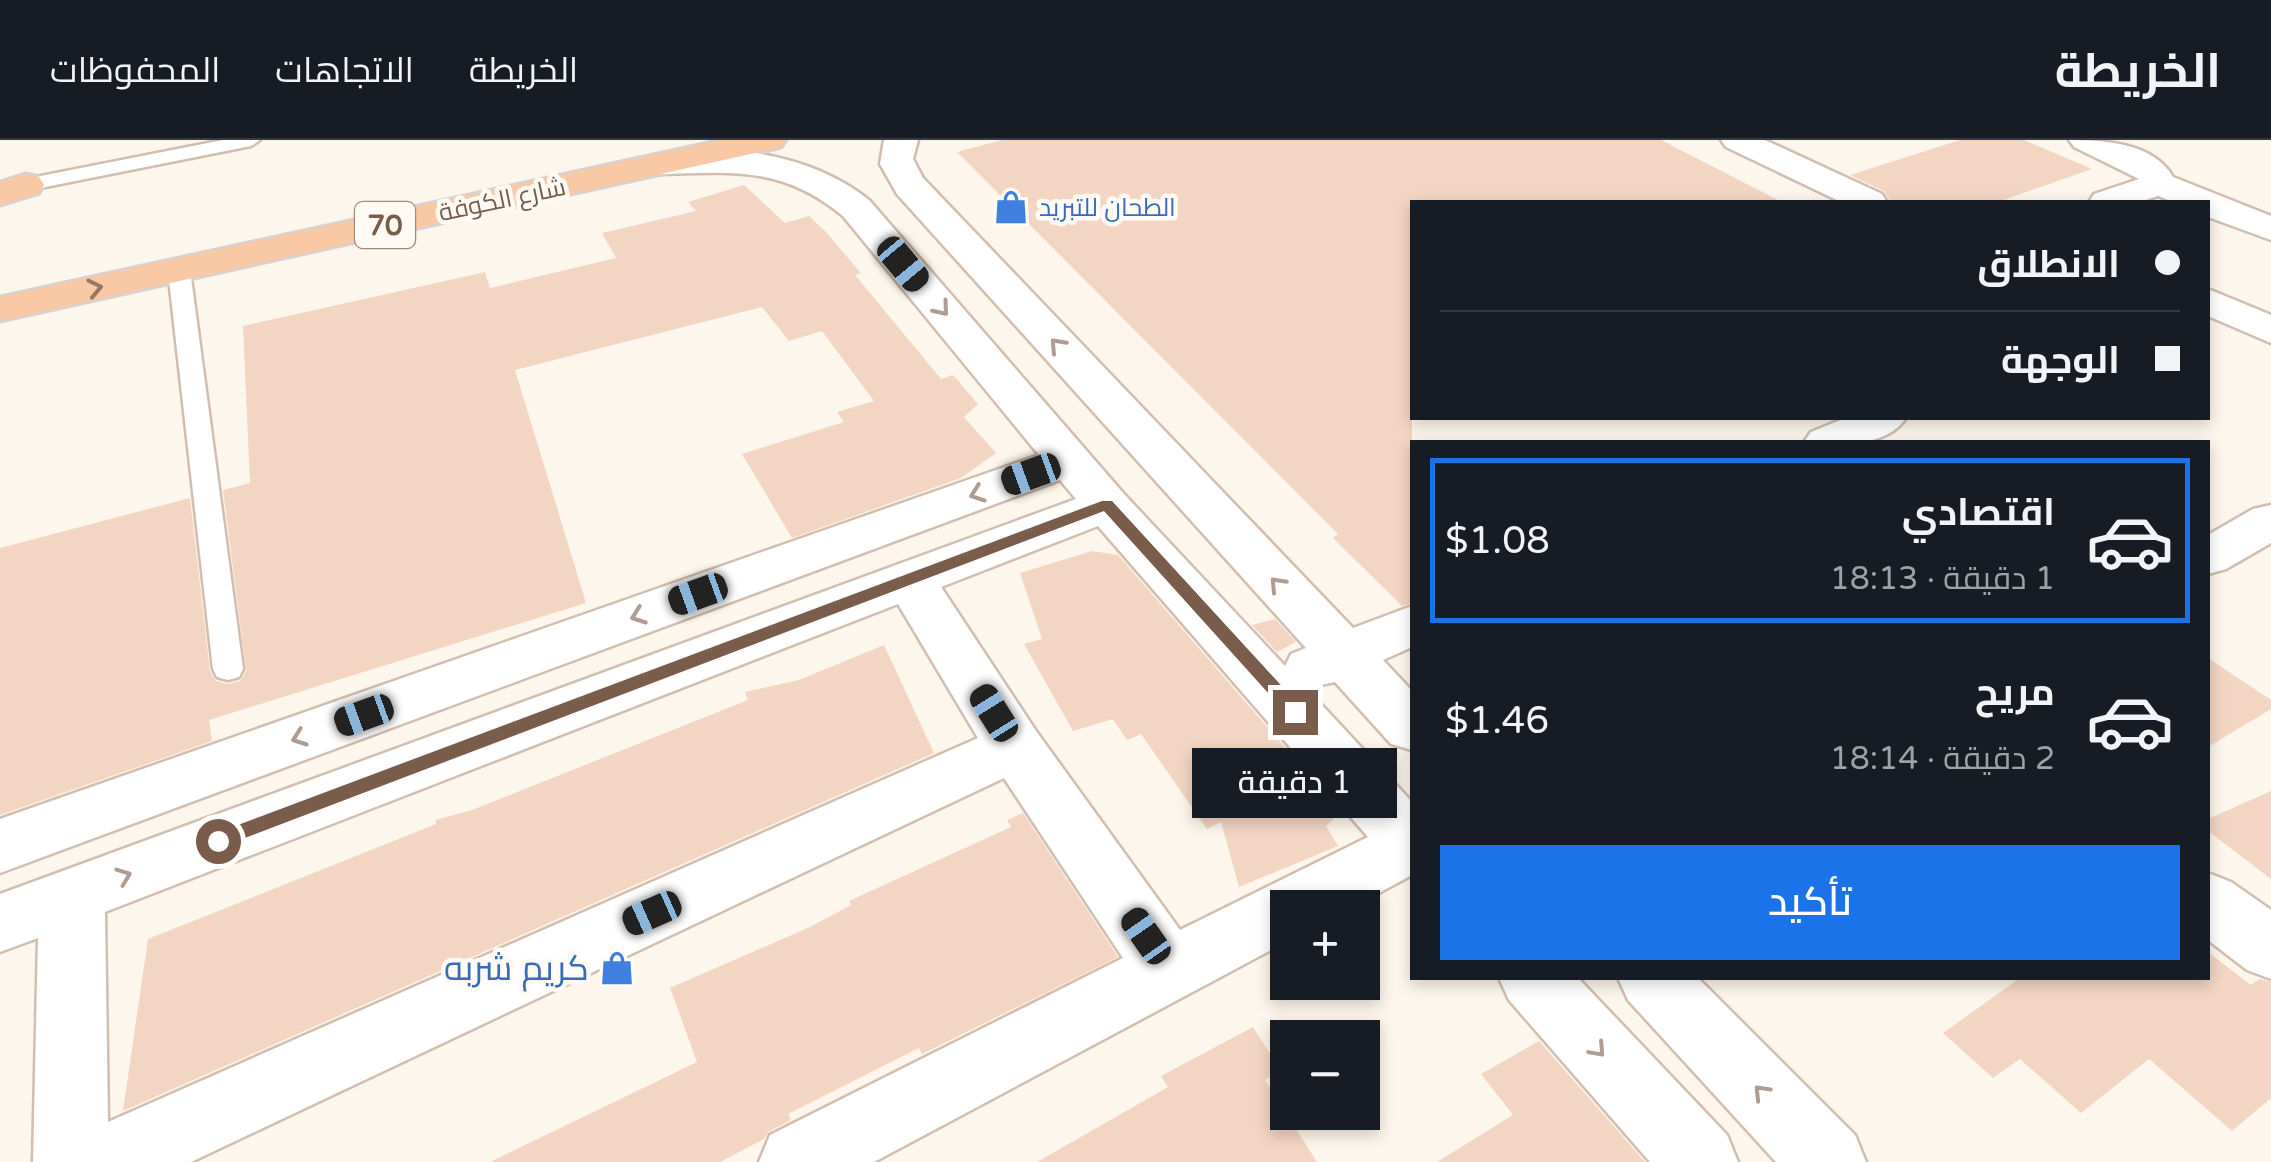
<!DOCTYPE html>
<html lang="ar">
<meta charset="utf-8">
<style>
body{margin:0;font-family:"Varela Round",Cairo,sans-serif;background:#242831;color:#f1f3f6;direction:rtl;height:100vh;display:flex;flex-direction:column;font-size:38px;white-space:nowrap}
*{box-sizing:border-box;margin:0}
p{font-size:32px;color:#9ea1a6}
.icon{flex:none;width:55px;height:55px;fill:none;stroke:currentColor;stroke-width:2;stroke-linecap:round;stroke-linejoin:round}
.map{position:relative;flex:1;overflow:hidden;direction:ltr}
.panel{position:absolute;left:1410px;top:300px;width:800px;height:540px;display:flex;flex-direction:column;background:#171b24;border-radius:0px;box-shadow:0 5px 15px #0003;direction:rtl}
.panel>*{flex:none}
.banner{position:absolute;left:1410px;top:60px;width:800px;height:220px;border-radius:0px;box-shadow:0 5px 15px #0003;direction:rtl;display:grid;align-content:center;height:220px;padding:0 30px;background:#171b24}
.buttons{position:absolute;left:1270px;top:750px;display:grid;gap:20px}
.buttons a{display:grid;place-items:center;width:110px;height:110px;border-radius:0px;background:#171b24;box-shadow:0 5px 15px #0003;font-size:50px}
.end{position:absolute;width:45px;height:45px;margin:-22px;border:12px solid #7a5c4d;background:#fff;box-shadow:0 0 0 5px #fff}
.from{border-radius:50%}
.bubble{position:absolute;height:70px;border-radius:0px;background:#171b24;box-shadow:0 5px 15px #0003;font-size:32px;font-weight:600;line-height:70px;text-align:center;direction:rtl}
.car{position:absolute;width:30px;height:60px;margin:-30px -15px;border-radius:12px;box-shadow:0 0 8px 2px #0007;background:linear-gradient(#222 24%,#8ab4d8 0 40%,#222 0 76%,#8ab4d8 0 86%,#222 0)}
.banner b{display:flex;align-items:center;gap:35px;height:95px;font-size:38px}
.banner b+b{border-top:2px solid #363941}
.banner i{width:25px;height:25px;background:#f1f3f6}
ul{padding:18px 0 0;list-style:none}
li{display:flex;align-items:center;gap:30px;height:165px;margin:0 20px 15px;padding:0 10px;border:5px solid transparent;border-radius:0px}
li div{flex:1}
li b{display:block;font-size:38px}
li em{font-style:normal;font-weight:600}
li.current{border-color:#1a73e8}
li>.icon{width:90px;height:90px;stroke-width:1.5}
.action{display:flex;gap:20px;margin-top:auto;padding:20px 30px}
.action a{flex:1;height:115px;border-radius:0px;background:#1a73e8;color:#fff;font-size:40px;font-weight:600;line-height:115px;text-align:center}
header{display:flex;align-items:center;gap:60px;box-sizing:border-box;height:140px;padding:0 50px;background:#171b24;border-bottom:2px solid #363941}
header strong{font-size:48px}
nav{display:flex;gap:55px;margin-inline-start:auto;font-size:35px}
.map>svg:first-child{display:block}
</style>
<header>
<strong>الخريطة</strong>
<nav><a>الخريطة</a><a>الاتجاهات</a><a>المحفوظات</a></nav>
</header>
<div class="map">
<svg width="2271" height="1022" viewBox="0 0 2271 1022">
<rect width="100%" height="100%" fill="#fdf6ec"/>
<g fill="#f3d5c3">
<path d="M1002,0h659l121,62h-370v401l-10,3 -69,-68 5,-4 -381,-382z"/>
<path d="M1960,0h64l68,29 -94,33h-107l-7,-11 -34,-16z"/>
<path d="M744,45l41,38 24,-7 16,15 36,42 -6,2 86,104 12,-4 25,29 -14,13 32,36 -35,25 -169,60 -50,-84 102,-32 -7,-10 37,-11 -52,-70 -33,10 -27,-34 -247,63 71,233 -377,117 3,21 -212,74v-267l190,-50 20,173 6,10 11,3 13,-3 6,-10 -23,-181 27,-7 -7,-157 242,-54 5,16 126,-30 -14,-25 94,-22 -8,-9z"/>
<path d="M1092,411l26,4 223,257 -15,14 12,20 -99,41 -18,-65 -14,7 -66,-95 -14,6 -14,-21 -40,12 -49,-87 18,-5 -22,-66z"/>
<path d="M1275,479l21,23 -19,10 -25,-27z"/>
<path d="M884,505l50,108 -811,358 25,-172 288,-115 -1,-4 37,-10 276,-110 -3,-8 54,-12z"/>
<path d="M2208,518l63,42v9l-63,38z"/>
<path d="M2271,651v88l-63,-48v-12z"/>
<path d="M1023,673l95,144 -196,97 -3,-6 -131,66 3,6 -23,12 -4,7 -44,23h-230l207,-100 -27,-74 140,-61 41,-22 -2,-4 162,-74 -4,-7z"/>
<path d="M2208,812l43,33 8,-6 12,3v116l-39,33 -83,-72 -68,54 -61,-54 -27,19 -50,-45 77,-55h188z"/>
<path d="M1253,887l28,44 -16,9 52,82h-280l131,-75 -7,-11z"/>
<path d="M1539,901l106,121h-208l76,-47 -32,-41z"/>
</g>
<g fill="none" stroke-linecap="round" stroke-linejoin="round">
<g stroke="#d1beb0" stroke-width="5">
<g id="service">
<path d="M223,0h37l-9,6 -251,50v-12z"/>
<path d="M179,124l11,6 53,399 -4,8 -11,3 -11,-3 -4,-8 -45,-399z"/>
</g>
</g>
<g stroke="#d1beb0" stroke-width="5">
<g id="minor">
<path d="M884,0h34l-5,19 10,19 430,450 59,-22v41l-29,13 29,31v59l-21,-6 -56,-62 -29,6 106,114v73l-61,33h-63v33l-414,221h-115l11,-27 353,-177 -119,-180 -813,384h-158l5,-224 -38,14v-58l1076,-395 -16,-19 -1060,393v-54l1039,-364 -196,-239c-60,-50 -110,-44 -184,-42l-12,-3 -5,-7 5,-7c74,-17 163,-4 222,43l255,294 161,172 6,-12 15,-6 -409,-454 -17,-30zM1098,386l270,311 -188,93 -144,-199 -95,-144zM898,464l80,134 -870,384 -3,-210z"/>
<path d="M1721,0h44l117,54 5,8h-46l-115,-55z"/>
<path d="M2069,0c35,0 85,3 104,37l98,39v24l-63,-23v-15h-35l-15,-6 -18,6h-51l5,-8 45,-15 -65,-32z"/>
<path d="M2208,149l63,26v28l-63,-27z"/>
<path d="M1845,278h61c-21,31 -70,26 -102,24l7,-10z"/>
<path d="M2271,365v38l-45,26 -18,5v-39l45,-26z"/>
<path d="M2208,733l23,9 40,28v69l-24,-9 -39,-30z"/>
<path d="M1499,838h79l149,157 11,27h-88l-141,-162z"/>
<path d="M1618,838h80l157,157 11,27h-90l-148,-162z"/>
</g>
</g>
<g stroke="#dad1cd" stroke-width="5">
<g id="trunk">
<path d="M722,0h64l-5,7 -12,3 -769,171v-24z"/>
<path d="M26,34l13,3 5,8 -5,8 -39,12v-23z"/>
</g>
</g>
<use href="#service" fill="#fff" fill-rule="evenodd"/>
<use href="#minor" fill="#fff" fill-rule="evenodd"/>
<use href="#trunk" fill="#f9c8a4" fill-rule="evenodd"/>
</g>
<defs><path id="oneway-chevron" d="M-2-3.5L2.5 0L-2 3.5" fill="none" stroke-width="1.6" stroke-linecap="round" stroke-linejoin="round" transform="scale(2.5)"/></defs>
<use stroke="#9a7763" href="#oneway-chevron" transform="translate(95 148) rotate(-12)"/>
<g stroke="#af9d94">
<use href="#oneway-chevron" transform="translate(942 169) rotate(50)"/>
<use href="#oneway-chevron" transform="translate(1057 205) rotate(-133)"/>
<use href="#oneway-chevron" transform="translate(977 354) rotate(160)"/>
<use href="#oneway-chevron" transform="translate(1277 444) rotate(-133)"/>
<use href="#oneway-chevron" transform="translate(638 476) rotate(160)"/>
<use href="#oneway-chevron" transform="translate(299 598) rotate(160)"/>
<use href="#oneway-chevron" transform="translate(124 736) rotate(-21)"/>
<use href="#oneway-chevron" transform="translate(1598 910) rotate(48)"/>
<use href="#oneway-chevron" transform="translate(1761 952) rotate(-134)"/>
</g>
<path fill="#7a5c4d" d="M1102,361h10l189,206v9h-12l-185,-205 -880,335 -6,3 -10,-8 3,-6z"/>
<defs>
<g id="shop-bare" transform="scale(2.7)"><path d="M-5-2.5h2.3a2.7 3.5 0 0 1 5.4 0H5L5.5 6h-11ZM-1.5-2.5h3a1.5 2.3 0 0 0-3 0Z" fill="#3f7fe0" stroke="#fffaf3" stroke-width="2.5" paint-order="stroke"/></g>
</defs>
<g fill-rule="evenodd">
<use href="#shop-bare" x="1011" y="67"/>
<use href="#shop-bare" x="617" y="828"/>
</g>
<g text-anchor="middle" stroke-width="9" stroke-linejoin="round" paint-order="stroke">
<g font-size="25" fill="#7a5c4d" stroke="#fffaf3">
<text transform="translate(502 59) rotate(-12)" y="9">شارع الكوفة</text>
</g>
<g font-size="25" fill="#366cbe" stroke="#fffaf3" text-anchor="start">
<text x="1039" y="76">الطحان للتبريد</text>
</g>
<rect fill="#fffaf3" stroke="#a28b7f" stroke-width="2.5" x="355" y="62" width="60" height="46" rx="8"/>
<g font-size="28" font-weight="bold" fill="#7a5c4d">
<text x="385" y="95">70</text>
</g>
<g font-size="35" fill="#366cbe" stroke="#fffaf3" text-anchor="end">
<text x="589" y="840">كريم شربه</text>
</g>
</g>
</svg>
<div class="buttons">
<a>+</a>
<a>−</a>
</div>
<i class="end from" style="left:218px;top:701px"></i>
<i class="end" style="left:1295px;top:572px"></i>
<div class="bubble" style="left:1192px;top:608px;width:205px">1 دقيقة</div>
<i class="car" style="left:903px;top:124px;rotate:140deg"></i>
<i class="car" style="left:1031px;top:334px;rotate:250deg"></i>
<i class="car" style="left:698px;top:454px;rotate:250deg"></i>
<i class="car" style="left:994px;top:573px;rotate:328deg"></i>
<i class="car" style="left:364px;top:575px;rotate:250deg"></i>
<i class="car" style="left:652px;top:773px;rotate:246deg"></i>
<i class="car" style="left:1146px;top:796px;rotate:325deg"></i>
<div class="banner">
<b><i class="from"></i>الانطلاق</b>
<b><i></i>الوجهة</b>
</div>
<section class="panel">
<ul>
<li class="current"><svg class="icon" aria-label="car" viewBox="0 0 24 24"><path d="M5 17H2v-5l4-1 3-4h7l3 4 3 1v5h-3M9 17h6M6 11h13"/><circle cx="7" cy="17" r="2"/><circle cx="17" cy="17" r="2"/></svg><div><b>اقتصادي</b><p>1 دقيقة · 18:13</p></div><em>$1.08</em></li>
<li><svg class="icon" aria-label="car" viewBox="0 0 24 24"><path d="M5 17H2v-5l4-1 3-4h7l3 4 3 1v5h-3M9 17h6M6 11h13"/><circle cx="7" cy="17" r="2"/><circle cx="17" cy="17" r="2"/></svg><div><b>مريح</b><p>2 دقيقة · 18:14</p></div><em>$1.46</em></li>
</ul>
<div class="action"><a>تأكيد</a></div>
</section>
</div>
